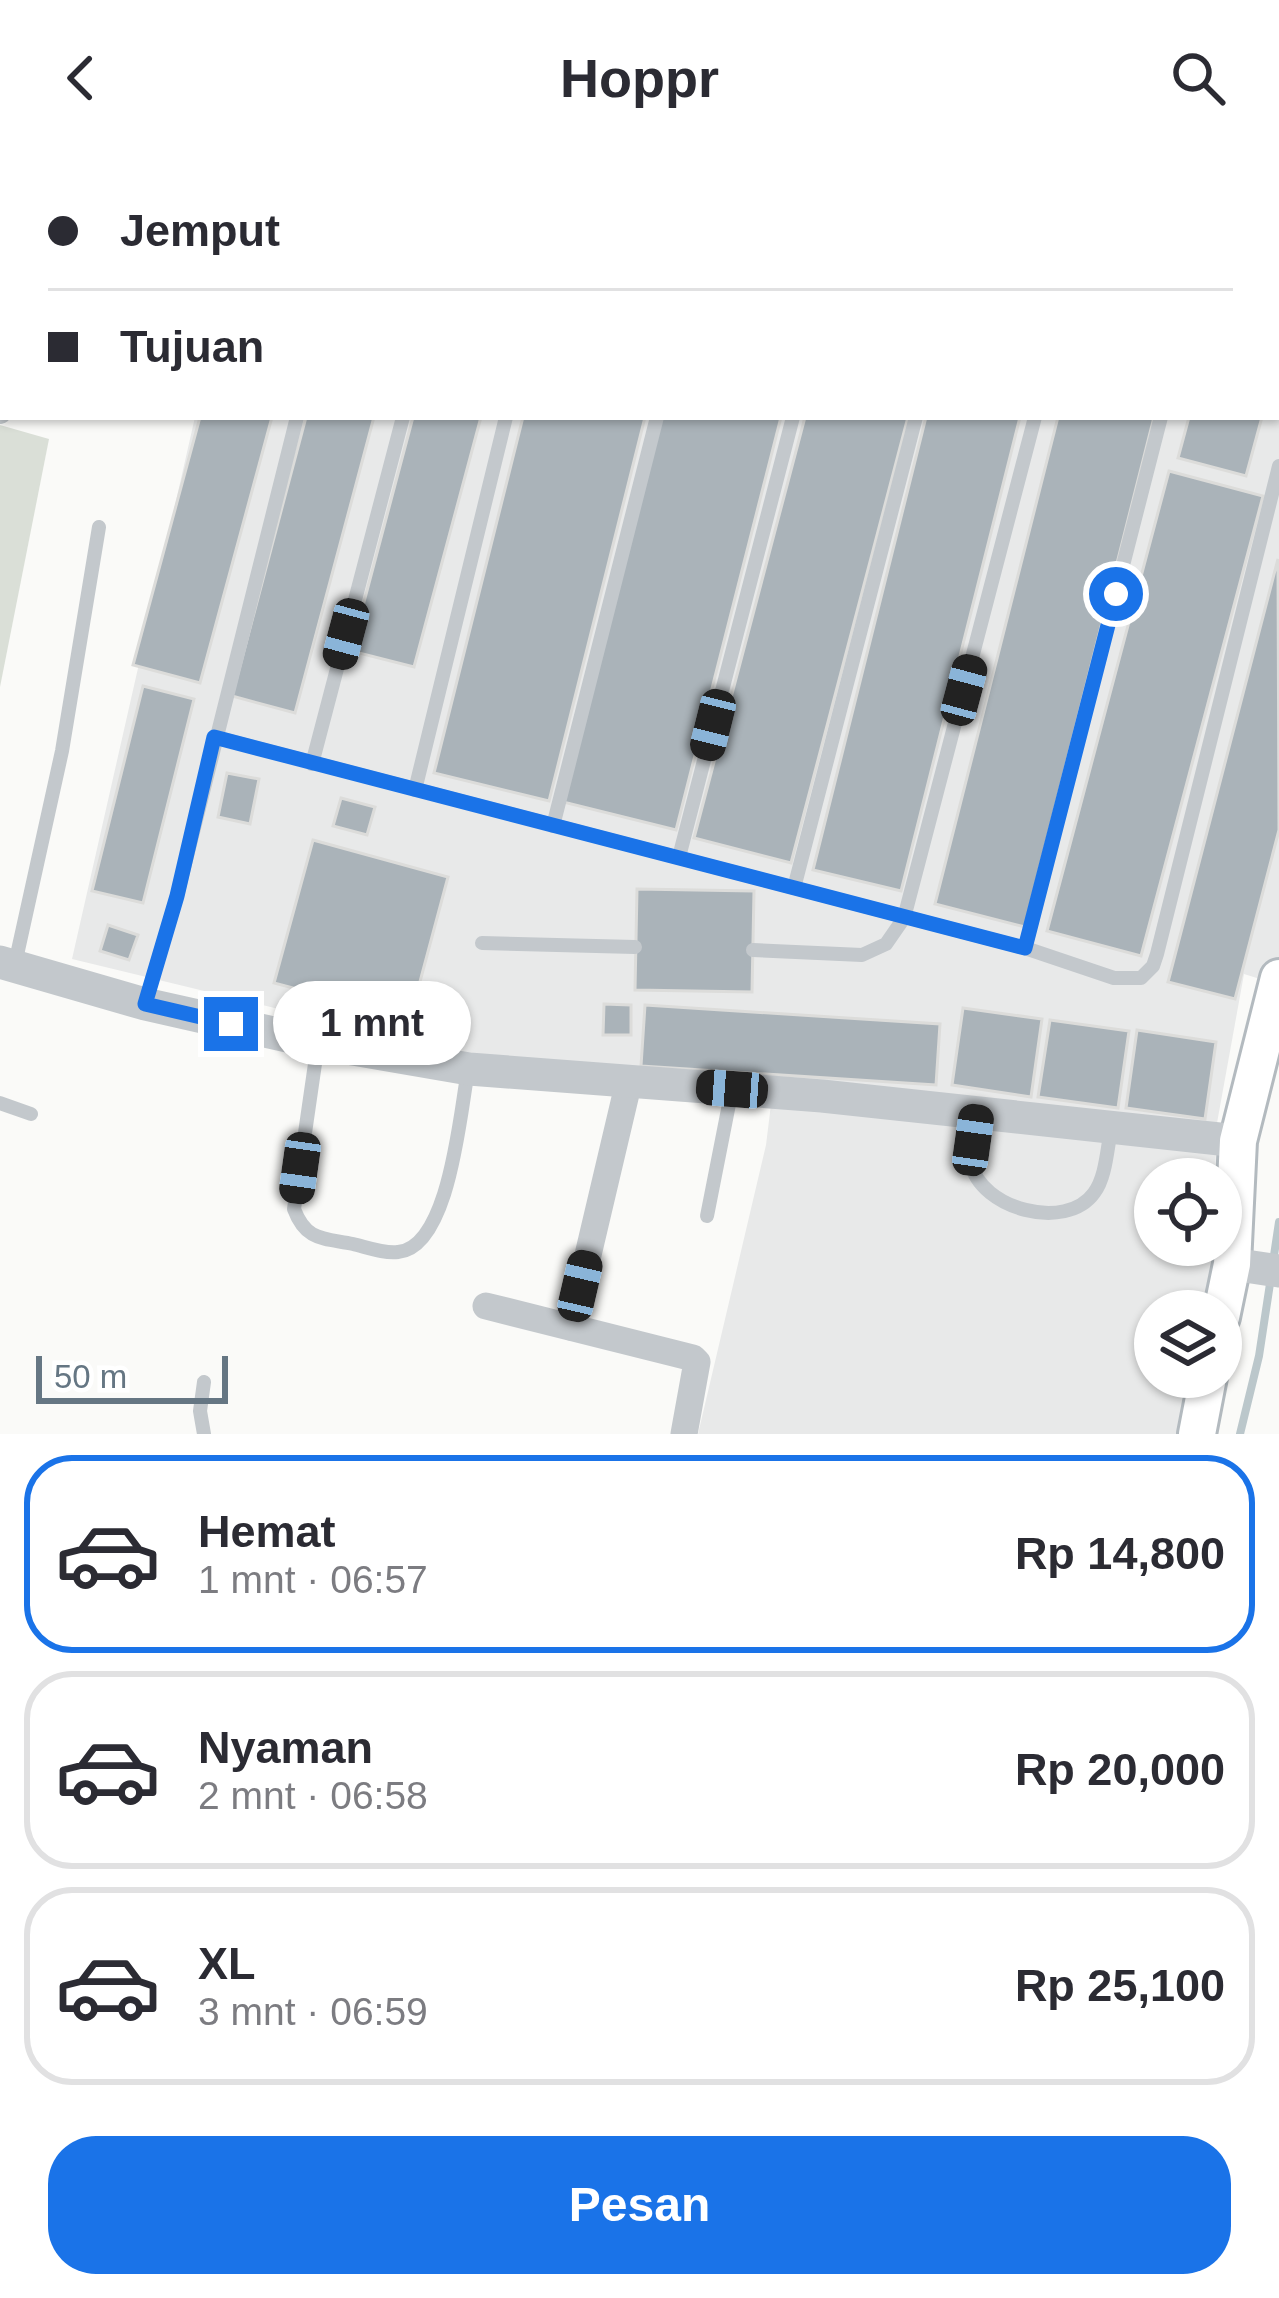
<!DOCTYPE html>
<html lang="id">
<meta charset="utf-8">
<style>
body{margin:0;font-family:Arial,sans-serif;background:#f7f7f7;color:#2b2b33;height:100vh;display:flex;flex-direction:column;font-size:45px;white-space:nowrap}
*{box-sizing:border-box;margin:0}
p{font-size:39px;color:#7c7c81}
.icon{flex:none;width:66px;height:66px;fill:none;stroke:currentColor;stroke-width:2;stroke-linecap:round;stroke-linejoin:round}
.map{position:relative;height:1278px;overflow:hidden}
.side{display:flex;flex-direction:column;background:#fff;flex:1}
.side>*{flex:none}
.guide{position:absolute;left:0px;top:0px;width:1281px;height:264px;box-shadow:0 3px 9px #0004;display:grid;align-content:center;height:264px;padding:0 48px;background:#fff}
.buttons{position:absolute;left:1134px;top:1002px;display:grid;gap:24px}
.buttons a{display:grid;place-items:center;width:108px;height:108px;border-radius:50%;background:#fff;box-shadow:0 3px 9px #0004;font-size:60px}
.scale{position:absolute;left:36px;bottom:30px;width:192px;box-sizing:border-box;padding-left:12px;border:6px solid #657683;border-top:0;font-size:33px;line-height:42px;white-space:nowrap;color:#657683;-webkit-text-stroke:9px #fff;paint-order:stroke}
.end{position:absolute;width:54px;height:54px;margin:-27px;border:15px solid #1a73e8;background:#fff;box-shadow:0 0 0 6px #fff}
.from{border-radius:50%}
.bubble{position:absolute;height:84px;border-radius:42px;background:#fff;box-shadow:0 3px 9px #0004;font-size:39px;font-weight:800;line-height:84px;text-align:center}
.car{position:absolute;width:36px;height:72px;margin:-36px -18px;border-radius:15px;box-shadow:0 0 9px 3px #0007;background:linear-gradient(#222 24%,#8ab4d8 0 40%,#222 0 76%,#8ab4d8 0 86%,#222 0)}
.guide b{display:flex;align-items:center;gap:42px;height:114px;font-size:45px}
.guide b+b{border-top:3px solid #e1e1e2}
.guide i{width:30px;height:30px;background:#2b2b33}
ul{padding:21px 0 0;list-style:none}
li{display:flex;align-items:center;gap:36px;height:198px;margin:0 24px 18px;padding:0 24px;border:6px solid #e1e1e2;border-radius:48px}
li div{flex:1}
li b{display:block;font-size:45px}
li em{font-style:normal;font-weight:800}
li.on{border-color:#1a73e8}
li>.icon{width:108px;height:108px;stroke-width:1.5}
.button{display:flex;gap:24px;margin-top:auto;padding:24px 48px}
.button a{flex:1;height:138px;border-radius:48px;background:#1a73e8;color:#fff;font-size:48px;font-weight:800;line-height:138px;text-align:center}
header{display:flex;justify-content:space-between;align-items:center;height:156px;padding:0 48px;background:#fff;font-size:54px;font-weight:800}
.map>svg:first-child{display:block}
</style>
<header><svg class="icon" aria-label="back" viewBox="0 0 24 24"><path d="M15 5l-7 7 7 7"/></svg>Hoppr<svg class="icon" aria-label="search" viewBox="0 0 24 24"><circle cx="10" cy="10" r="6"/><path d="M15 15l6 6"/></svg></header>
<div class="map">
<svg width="1279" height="1278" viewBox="0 0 1279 1278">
<rect width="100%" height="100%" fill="#fafaf8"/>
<g fill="#e8e9e9">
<path d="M255,0h626l7,3h-634z"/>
<path d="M908,0h371v829l-35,-11 -27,149 -2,56h-60v66h58l-6,66h-52v66h40l-10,57h-487l68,-289 8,-65 -309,-26 -393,-95 123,-542h1083v-258h-371z"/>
</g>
<path fill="#dadfd7" d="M0,269l49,14 -49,248z"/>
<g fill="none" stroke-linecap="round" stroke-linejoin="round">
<g stroke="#bbc7cb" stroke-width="8">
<path d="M1273,1106l6,-40"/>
<path d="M1240,1278l19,-78 12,-79"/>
</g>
</g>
<g fill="#aab3b9" stroke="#dcdcda" stroke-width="3">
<path d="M588,0h122l-123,3z"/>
<path d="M953,0h123l-124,3z"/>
<path d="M1118,0h123l-124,3z"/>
<path d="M200,261h72l-72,266 -67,-18z"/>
<path d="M306,261h68l-79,296 -63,-17z"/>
<path d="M413,261h68l-67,250 -63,-16z"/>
<path d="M523,261h122l-96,384 -115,-28z"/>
<path d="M660,261h121l-105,413 -113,-28z"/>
<path d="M805,261h103l-117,446 -97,-25z"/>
<path d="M926,261h94l-119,474 -88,-21z"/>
<path d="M1058,261h96l-129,510 -90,-23z"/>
<path d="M1189,261h73l-16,59 -68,-18z"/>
<path d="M1169,315l94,25 -122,460 -94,-25z"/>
<path d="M1278,403l1,271 -44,169 -67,-17z"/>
<path d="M143,530l51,13 -51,204 -51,-12z"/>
<path d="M227,617l32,6 -9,45 -32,-7z"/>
<path d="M341,642l34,9 -8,28 -34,-9z"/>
<path d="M313,684l135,37 -38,142 -136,-36z"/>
<path d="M637,733l117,2 -2,101 -117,-2z"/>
<path d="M108,769l30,10 -9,25 -29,-9z"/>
<path d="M604,848l27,1v30h-28z"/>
<path d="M645,849l295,19 -4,61 -295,-19z"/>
<path d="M963,852l79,11 -11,78 -79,-12z"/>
<path d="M1050,864l79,11 -11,77 -80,-11z"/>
<path d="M1137,874l79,12 -11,77 -79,-11z"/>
</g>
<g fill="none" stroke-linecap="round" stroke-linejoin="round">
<g stroke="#b3babf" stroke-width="42">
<g id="secondary">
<path d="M1221,1161l11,-53 6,-123 41,-163"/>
<path d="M1197,1278l11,-57"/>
</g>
</g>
<g stroke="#c3c8cc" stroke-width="14">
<path d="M797,0l11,3"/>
<path d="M131,3v-3"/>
<path d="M362,3l1,-3"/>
<path d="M471,3l1,-3"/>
<path d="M570,3v-3"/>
<path d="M722,3l1,-3"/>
<path d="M1278,139l1,1"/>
<path d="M0,261l3,-1"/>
<path d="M215,581l810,211 89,30h27l12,-12 4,-12 122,-488"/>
<path d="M312,608l91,-347"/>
<path d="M415,634l91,-373"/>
<path d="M553,670l104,-409"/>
<path d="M679,701l114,-440"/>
<path d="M794,732l122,-471"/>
<path d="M482,787l153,4"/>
<path d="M1025,792l136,-531"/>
<path d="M753,794l109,5 24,-11 18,-26 131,-501"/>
<path d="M15,808l47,-213 37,-224"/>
<path d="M145,848l32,-108 120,-479"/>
<path d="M318,887l-24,166c12,32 29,29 59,35 13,3 32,10 45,8 52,-5 62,-140 70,-181"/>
<path d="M0,947l31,11"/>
<path d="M976,960c-2,14 -8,33 -5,47 9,46 95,69 123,30 12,-16 13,-44 17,-63"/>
<path d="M707,1060l25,-127"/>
<path d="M204,1226l-4,29 4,23"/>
</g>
<g stroke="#c3c8cc" stroke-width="27">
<path d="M486,1150l207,52 4,4 -13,72"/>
<path d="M571,1171l58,-246"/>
</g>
<g stroke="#c3c8cc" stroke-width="33">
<path d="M0,806l145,42 173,39 151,26 353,27 416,45"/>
<path d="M1232,1108l47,7"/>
</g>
<use href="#secondary" stroke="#fff" stroke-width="36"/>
</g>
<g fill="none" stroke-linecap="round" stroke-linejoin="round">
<path stroke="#1a73e8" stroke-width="15" d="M231,868l-86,-20 32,-108 37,-159 811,211 91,-354"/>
</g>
</svg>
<div class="buttons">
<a><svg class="icon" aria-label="locate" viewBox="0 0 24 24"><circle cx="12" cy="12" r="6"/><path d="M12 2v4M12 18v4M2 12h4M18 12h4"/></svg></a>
<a><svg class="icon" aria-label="layers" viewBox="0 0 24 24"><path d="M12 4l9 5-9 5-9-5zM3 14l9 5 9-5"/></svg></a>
</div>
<div class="scale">50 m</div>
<i class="end from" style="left:1116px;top:438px"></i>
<i class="end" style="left:231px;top:868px"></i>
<div class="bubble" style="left:273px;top:825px;width:198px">1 mnt</div>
<i class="car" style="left:346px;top:478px;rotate:195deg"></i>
<i class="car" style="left:964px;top:534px;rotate:15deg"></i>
<i class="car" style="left:713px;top:569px;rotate:194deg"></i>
<i class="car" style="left:732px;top:933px;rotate:274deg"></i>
<i class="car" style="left:973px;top:984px;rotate:8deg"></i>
<i class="car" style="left:300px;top:1012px;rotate:188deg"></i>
<i class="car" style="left:580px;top:1130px;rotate:13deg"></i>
<div class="guide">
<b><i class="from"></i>Jemput</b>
<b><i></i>Tujuan</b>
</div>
</div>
<section class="side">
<ul>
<li class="on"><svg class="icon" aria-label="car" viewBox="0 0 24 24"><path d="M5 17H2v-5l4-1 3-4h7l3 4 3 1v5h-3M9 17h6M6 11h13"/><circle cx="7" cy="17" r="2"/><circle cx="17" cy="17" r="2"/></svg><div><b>Hemat</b><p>1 mnt · 06:57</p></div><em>Rp 14,800</em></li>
<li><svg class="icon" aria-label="car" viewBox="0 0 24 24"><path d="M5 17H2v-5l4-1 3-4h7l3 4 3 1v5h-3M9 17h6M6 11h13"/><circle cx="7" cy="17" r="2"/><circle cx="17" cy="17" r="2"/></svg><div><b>Nyaman</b><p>2 mnt · 06:58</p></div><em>Rp 20,000</em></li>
<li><svg class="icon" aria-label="car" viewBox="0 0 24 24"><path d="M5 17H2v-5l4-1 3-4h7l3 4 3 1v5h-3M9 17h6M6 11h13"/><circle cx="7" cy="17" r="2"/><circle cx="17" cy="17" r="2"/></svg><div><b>XL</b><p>3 mnt · 06:59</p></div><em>Rp 25,100</em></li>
</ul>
<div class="button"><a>Pesan</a></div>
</section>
